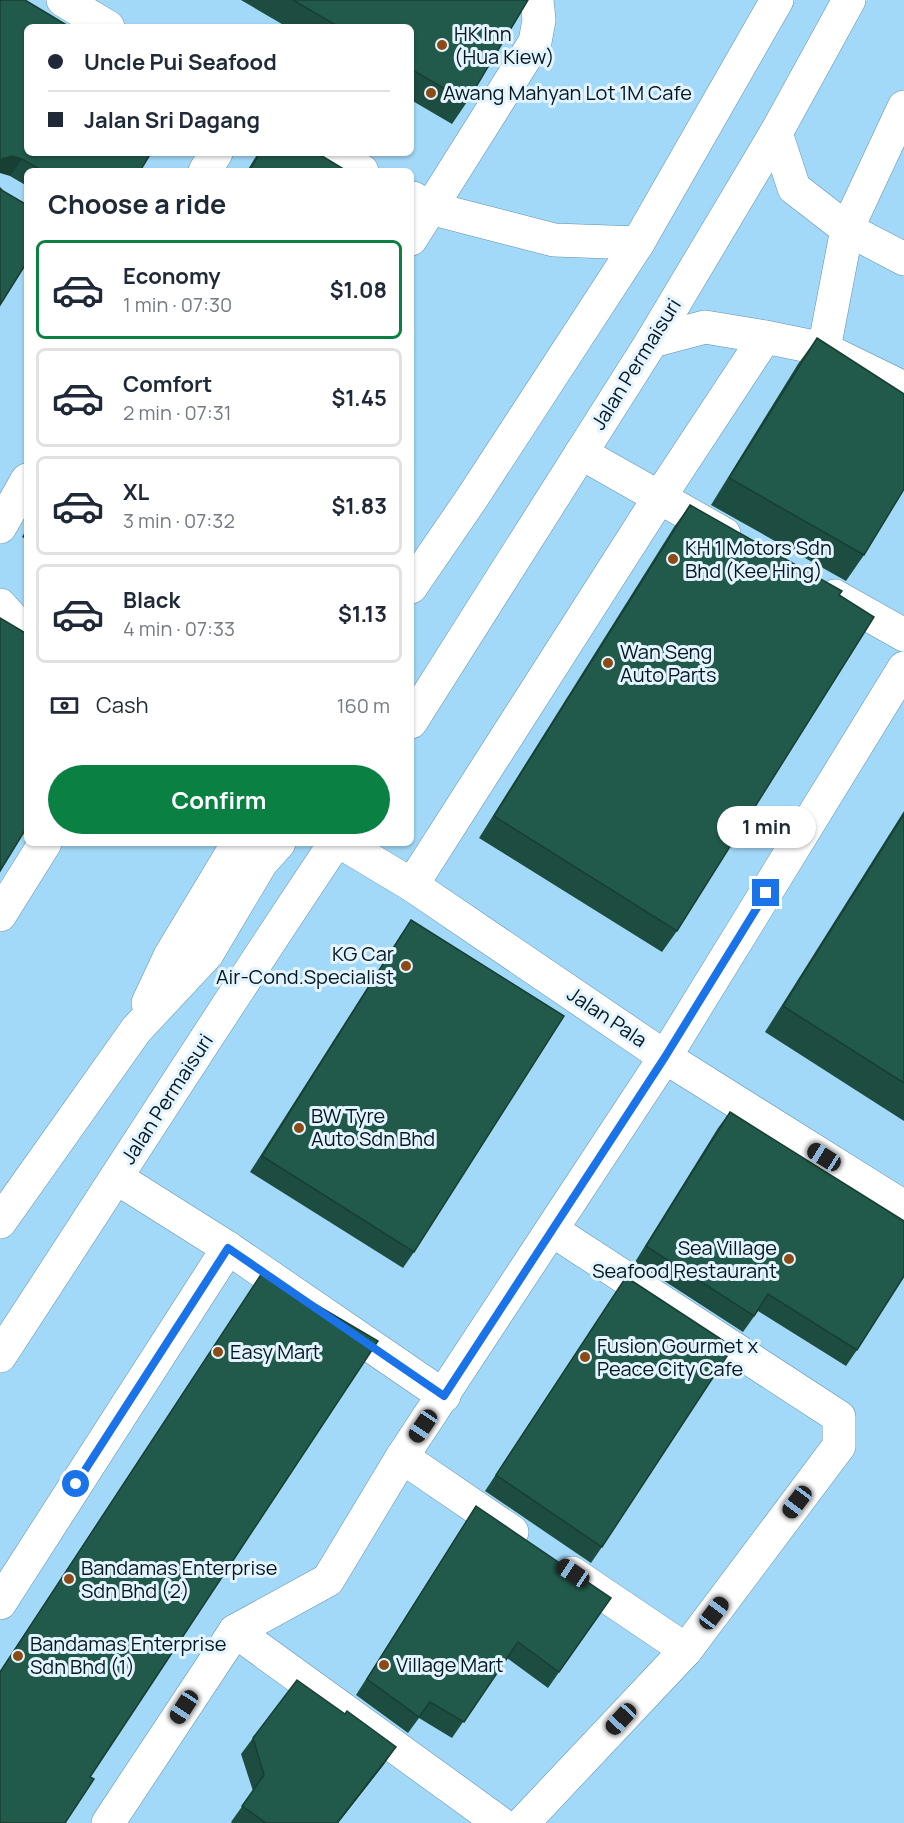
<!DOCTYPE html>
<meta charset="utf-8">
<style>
body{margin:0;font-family:Manrope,sans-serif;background:#f2f2f3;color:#1f2937;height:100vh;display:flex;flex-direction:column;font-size:22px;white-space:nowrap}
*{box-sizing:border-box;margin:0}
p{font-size:20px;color:#747a83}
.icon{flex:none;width:33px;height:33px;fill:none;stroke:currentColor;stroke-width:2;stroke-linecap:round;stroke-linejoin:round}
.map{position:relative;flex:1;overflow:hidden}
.side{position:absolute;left:24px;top:168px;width:390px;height:678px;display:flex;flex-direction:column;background:#fff;border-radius:9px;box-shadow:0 2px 4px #0004}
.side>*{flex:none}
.guide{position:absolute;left:24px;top:24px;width:390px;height:132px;border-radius:9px;box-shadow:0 2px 4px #0004;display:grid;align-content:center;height:132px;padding:0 24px;background:#fff}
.end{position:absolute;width:27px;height:27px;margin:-14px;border:8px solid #1a73e8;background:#fff;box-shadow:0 0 0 3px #fff}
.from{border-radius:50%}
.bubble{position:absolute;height:42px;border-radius:21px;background:#fff;box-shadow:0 2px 4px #0004;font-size:20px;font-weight:700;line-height:42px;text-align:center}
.car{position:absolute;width:18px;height:36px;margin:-18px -9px;border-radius:8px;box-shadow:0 0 4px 2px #0007;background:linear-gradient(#222 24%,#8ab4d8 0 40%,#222 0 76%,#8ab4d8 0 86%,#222 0)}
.guide b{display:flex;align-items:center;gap:21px;height:57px;font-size:22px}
.guide b+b{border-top:2px solid #e0e1e3}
.guide i{width:15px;height:15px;background:#1f2937}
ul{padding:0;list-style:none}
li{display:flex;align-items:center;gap:18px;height:99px;margin:0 12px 9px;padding:0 12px;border:3px solid #e0e1e3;border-radius:9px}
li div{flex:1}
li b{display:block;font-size:22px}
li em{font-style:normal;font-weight:700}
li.current{border-color:#0b8043}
li>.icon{width:54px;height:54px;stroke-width:1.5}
h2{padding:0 24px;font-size:27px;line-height:72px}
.pay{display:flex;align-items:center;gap:15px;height:66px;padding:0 24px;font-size:22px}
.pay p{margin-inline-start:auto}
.cta{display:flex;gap:12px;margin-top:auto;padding:12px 24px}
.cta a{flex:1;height:69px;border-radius:36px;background:#0b8043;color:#fff;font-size:24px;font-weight:700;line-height:69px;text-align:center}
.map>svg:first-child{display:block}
</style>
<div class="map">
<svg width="904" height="1823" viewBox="0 0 904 1823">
<rect width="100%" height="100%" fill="#a3d9f8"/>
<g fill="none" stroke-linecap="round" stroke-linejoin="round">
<g stroke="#5e91ae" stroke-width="34">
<g id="minor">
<path d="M63,0l45,27"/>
<path d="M776,133l18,55 53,41 57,30"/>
<path d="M328,153l34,18"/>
<path d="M205,171l11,-18"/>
<path d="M413,198l17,10 124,32 84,3"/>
<path d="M411,239l124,-197 4,-22 -2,-20"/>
<path d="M652,341l53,-14 60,10 59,12 80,39"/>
<path d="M824,349l23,-120 57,-122"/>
<path d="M581,453l143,81"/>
<path d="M0,527l27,-47"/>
<path d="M411,587l61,-89 166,-255 139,-243"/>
<path d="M835,596l69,39"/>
<path d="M0,605l27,30"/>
<path d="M411,722l241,-381 124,-208 73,-133"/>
<path d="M342,843l70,42 253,172 239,150"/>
<path d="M412,885l247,-387 106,-161"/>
<path d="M0,915l45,-72"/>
<path d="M148,1003l22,-47 68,-113"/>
<path d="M117,1178l111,70 216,148"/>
<path d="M0,1222l136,-192 71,-76 54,-91 18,-20"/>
<path d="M0,1356c112,-171 221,-343 335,-513"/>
<path d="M402,1457l110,75"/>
<path d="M572,1573l114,77"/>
<path d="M0,1603l228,-355"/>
<path d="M235,1631l265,192"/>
<path d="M108,1823l127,-192 93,-51 74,-123 263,-400 239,-389"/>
<path d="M523,1823l163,-173 153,-204v-29l-287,-187"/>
</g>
</g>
<use href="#minor" stroke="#fff" stroke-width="33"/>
</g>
<g fill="#1c4d40">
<path d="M0,0l140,171h-113v15l-17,-10z"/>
<path d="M241,0h287l-61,102 -15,22 -41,-24v-73h-124z"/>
<path d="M258,153h59l30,18h-100z"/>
<path d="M817,338l47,217 -18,26 -135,-76 87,-141z"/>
<path d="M690,505l149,90 -162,336 -15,21 -183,-114 195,-311z"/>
<path d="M27,528v12l-5,-3z"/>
<path d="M904,811v310l-139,-89z"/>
<path d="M411,920l3,332 -11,16 -153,-96 150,-236z"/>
<path d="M730,1112l127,238 -11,16 -88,-55 -15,21 -108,-70 83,-134z"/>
<path d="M262,1273l-172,504 -90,46v-152z"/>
<path d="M626,1277l-24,270 -11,16 -106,-72z"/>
<path d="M476,1506l135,92 -63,90 -41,-30 -55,80 -33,-20 -11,15 -52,-38 109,-172z"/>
<path d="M253,1738l132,25 -47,60h-106l-1,-1 22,-31 -12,-37z"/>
</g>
<g fill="#173f34">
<path d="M12,156l10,3 -12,17 -10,-3v-12l2,-2z"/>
<path d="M396,1747l-11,16 -47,60h-1z"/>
</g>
<g fill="#215a4b" stroke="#173f34" stroke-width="1.5">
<path d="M0,0h25l45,27h-43v126h124l-11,18h-97l-21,-12 -10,-3 -10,3 -2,2z"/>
<path d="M293,0h235l-61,102 -56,-33v-42h-72z"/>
<path d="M260,153h57l30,18h-98z"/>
<path d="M0,188l3,3 24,14v57l-27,43z"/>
<path d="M817,338l87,56v95l-40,66 -135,-77z"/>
<path d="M690,505l152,86 -3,4 35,22 -197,314 -183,-115z"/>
<path d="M0,618l27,16v193l-27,44z"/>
<path d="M904,814v269l-121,-77z"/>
<path d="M411,920l153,96 -150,236 -152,-96z"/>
<path d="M730,1112l174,109v55l-47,74 -89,-56 -14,22 -108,-70z"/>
<path d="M262,1273l116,68 -288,436 4,2 -29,44h-65v-151z"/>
<path d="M626,1277l107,70 -131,200 -106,-72z"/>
<path d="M476,1506l135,92 -52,74 -41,-30 -54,80 -34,-20 -11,15 -52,-38z"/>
<path d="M297,1680l48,34 2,-3 49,36 -59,76h-71l-24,-17 22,-31 -11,-37z"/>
</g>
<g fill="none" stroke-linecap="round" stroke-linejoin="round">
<path stroke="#1a73e8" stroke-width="8" d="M76,1484l152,-236 216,148 221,-339 101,-164"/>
</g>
<g fill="#8b4a16" stroke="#e4f4fe" stroke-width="2">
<circle cx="442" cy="45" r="6"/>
<circle cx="431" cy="93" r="6"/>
<circle cx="673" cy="559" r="6"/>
<circle cx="608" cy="663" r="6"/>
<circle cx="406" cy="966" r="6"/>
<circle cx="299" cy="1128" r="6"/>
<circle cx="789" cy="1259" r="6"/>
<circle cx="218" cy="1352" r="6"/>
<circle cx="585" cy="1357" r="6"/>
<circle cx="69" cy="1579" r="6"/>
<circle cx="18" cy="1656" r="6"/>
<circle cx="384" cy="1665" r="6"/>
</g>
<g text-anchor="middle" stroke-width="6" stroke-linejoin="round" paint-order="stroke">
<g font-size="20" fill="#031722" stroke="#e4f4fe" text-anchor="start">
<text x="454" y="41">HK Inn<tspan x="454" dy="23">(Hua Kiew)</tspan></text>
<text x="443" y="100">Awang Mahyan Lot 1M Cafe</text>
<text x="685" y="555">KH 1 Motors Sdn<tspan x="685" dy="23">Bhd (Kee Hing)</tspan></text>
<text x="620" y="659">Wan Seng<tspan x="620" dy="23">Auto Parts</tspan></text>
<text x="394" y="961" text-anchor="end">KG Car<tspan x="394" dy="23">Air-Cond.Specialist</tspan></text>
<text x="311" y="1123">BW Tyre<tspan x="311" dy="23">Auto Sdn Bhd</tspan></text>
<text x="777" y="1255" text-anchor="end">Sea Village<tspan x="777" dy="23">Seafood Restaurant</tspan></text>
<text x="597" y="1353">Fusion Gourmet x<tspan x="597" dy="23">Peace City Cafe</tspan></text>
<text x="230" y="1359">Easy Mart</text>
<text x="81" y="1575">Bandamas Enterprise<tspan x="81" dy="23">Sdn Bhd (2)</tspan></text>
<text x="30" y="1651">Bandamas Enterprise<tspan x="30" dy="23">Sdn Bhd (1)</tspan></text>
<text x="396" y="1672">Village Mart</text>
</g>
<g font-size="20" fill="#031722" stroke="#e4f4fe">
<text transform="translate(636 364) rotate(-58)" y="7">Jalan Permaisuri</text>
<text transform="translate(607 1017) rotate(34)" y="7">Jalan Pala</text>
<text transform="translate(167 1099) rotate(-57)" y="7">Jalan Permaisuri</text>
</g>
</g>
</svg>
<i class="end from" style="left:76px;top:1484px"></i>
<i class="end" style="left:766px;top:893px"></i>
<div class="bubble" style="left:717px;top:806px;width:99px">1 min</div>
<i class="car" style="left:824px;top:1157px;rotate:302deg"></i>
<i class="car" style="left:423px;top:1426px;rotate:214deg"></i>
<i class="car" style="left:797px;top:1502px;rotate:217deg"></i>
<i class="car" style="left:573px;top:1573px;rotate:304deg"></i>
<i class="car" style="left:714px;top:1613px;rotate:37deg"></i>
<i class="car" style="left:184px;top:1707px;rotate:213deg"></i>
<i class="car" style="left:621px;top:1719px;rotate:223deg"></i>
<div class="guide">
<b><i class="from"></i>Uncle Pui Seafood</b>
<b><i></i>Jalan Sri Dagang</b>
</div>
<section class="side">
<h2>Choose a ride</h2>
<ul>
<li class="current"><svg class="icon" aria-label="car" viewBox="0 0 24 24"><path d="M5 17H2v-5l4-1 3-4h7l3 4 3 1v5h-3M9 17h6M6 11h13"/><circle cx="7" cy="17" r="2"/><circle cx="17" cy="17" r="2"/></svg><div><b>Economy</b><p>1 min · 07:30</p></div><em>$1.08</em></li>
<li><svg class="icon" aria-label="car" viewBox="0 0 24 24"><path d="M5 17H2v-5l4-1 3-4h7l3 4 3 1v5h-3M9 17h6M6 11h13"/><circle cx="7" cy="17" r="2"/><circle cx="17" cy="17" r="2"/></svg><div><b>Comfort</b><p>2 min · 07:31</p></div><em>$1.45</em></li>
<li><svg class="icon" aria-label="car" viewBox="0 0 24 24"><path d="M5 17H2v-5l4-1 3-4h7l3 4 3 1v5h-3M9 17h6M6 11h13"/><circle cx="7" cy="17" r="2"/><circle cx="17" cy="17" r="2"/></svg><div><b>XL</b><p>3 min · 07:32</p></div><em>$1.83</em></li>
<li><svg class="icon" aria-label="car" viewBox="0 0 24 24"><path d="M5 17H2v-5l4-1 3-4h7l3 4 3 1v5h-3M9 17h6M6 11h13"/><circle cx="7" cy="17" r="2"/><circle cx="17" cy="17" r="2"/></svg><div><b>Black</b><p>4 min · 07:33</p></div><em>$1.13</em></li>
</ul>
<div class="pay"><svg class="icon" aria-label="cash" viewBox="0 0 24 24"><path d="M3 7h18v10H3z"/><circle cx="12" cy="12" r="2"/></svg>Cash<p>160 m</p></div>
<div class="cta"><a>Confirm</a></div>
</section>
</div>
